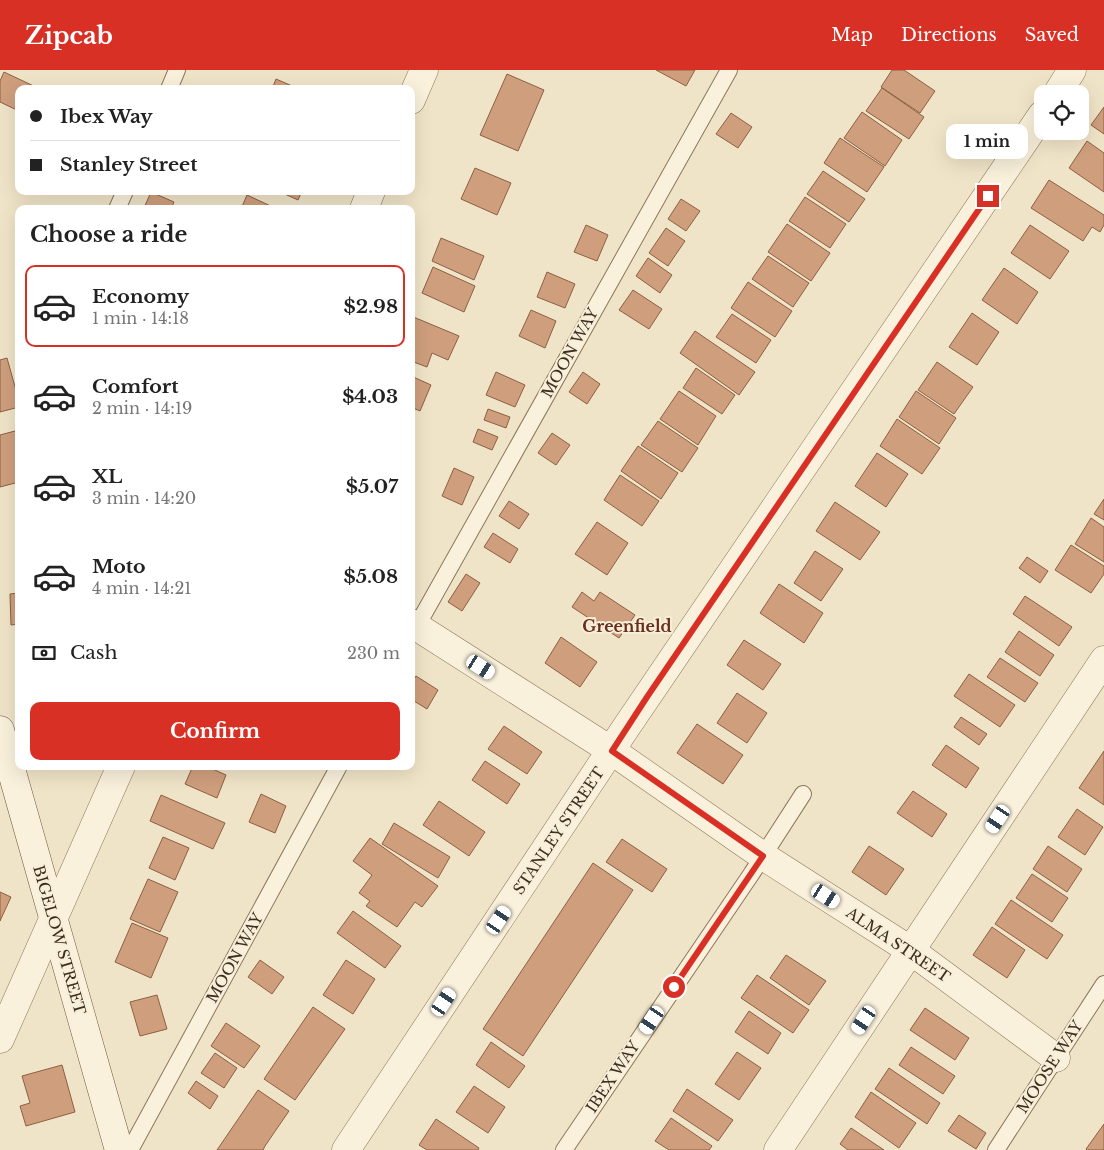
<!DOCTYPE html>
<meta charset="utf-8">
<style>
body{margin:0;font-family:"Libre Baskerville",serif;background:#f6f6f6;color:#222;height:100vh;display:flex;flex-direction:column;font-size:19px;white-space:nowrap}
*{box-sizing:border-box;margin:0}
p{font-size:16px;color:#767676}
.icon{flex:none;width:28px;height:28px;fill:none;stroke:currentColor;stroke-width:2;stroke-linecap:round;stroke-linejoin:round}
.map{position:relative;flex:1;overflow:hidden}
.panel{position:absolute;left:15px;top:135px;width:400px;height:565px;display:flex;flex-direction:column;background:#fff;border-radius:10px;box-shadow:0 5px 20px #0002}
.panel>*{flex:none}
.top-card{position:absolute;left:15px;top:15px;width:400px;height:110px;border-radius:10px;box-shadow:0 5px 20px #0002;display:grid;align-content:center;height:110px;padding:0 15px;background:#fff}
.buttons{position:absolute;left:1034px;top:15px;display:grid;gap:10px}
.buttons a{display:grid;place-items:center;width:55px;height:55px;border-radius:10px;background:#fff;box-shadow:0 5px 20px #0002;font-size:25px}
.end{position:absolute;width:22px;height:22px;margin:-11px;border:6px solid #d93025;background:#fff;box-shadow:0 0 0 2px #fff}
.from{border-radius:50%}
.bubble{position:absolute;height:35px;border-radius:10px;background:#fff;box-shadow:0 5px 20px #0002;font-size:16px;font-weight:700;line-height:35px;text-align:center}
.car{position:absolute;width:15px;height:30px;margin:-15px -8px;border-radius:6px;box-shadow:0 0 4px 1px #0007;background:linear-gradient(#fff 24%,#345 0 40%,#fff 0 76%,#345 0 86%,#fff 0)}
.top-card b{display:flex;align-items:center;gap:18px;height:48px;font-size:19px}
.top-card b+b{border-top:1px solid #e0e0e0}
.top-card i{width:12px;height:12px;background:#222}
ul{padding:0;list-style:none}
li{display:flex;align-items:center;gap:15px;height:82px;margin:0 10px 8px;padding:0 5px;border:2px solid transparent;border-radius:10px}
li div{flex:1}
li b{display:block;font-size:19px}
li em{font-style:normal;font-weight:700}
li.current{border-color:#d93025}
li>.icon{width:45px;height:45px;stroke-width:1.5}
h2{padding:0 15px;font-size:22px;line-height:60px}
.pay{display:flex;align-items:center;gap:12px;height:55px;padding:0 15px;font-size:19px}
.pay p{margin-inline-start:auto}
.action{display:flex;gap:10px;margin-top:auto;padding:10px 15px}
.action a{flex:1;height:58px;border-radius:10px;background:#d93025;color:#fff;font-size:20px;font-weight:700;line-height:58px;text-align:center}
header{display:flex;align-items:center;gap:30px;box-sizing:border-box;height:70px;padding:0 25px;background:#d93025;color:#fff}
header strong{font-size:24px}
nav{display:flex;gap:28px;margin-inline-start:auto;font-size:18px}
.map>svg:first-child{display:block}
</style>
<header>
<strong>Zipcab</strong>
<nav><a>Map</a><a>Directions</a><a>Saved</a></nav>
</header>
<div class="map">
<svg width="1104" height="1080" viewBox="0 0 1104 1080">
<rect width="100%" height="100%" fill="#f0e4c8"/>
<g fill="#cf9f7d" stroke="#8d5f41">
<path d="M656,0h39l-9,16z"/>
<path d="M892,0h12l31,21 -15,22 -39,-26z"/>
<path d="M4,2l36,17h-21v22l-19,-9v-21z"/>
<path d="M507,4l37,16 -26,61 -38,-16z"/>
<path d="M276,9l23,10h-27z"/>
<path d="M882,18l42,29 -15,22 -43,-28z"/>
<path d="M1104,37v27l-13,-9z"/>
<path d="M862,42l40,28 -17,26 -41,-28z"/>
<path d="M731,43l21,14 -14,21 -22,-14z"/>
<path d="M840,68l44,29 -17,25 -43,-29z"/>
<path d="M1087,71l17,12v39l-35,-24z"/>
<path d="M475,98l36,15 -14,32 -36,-16z"/>
<path d="M823,101l42,28 -16,23 -42,-28z"/>
<path d="M1049,110l55,35v10l-4,7 -8,-5 -9,14 -52,-33z"/>
<path d="M278,121h24l-4,9z"/>
<path d="M151,122l23,10 -3,7 -27,-1z"/>
<path d="M247,125l30,14h-36z"/>
<path d="M805,127l41,27 -16,24 -41,-27z"/>
<path d="M681,129l19,12 -14,20 -18,-12z"/>
<path d="M787,154l43,29 -19,28 -43,-29z"/>
<path d="M586,155l22,10 -11,26 -23,-9z"/>
<path d="M1030,155l39,26 -19,28 -39,-26z"/>
<path d="M666,158l19,13 -17,25 -19,-13z"/>
<path d="M441,168l43,18 -10,24 -42,-19z"/>
<path d="M768,186l41,27 -16,24 -41,-28z"/>
<path d="M648,188l24,17 -12,18 -24,-17z"/>
<path d="M433,197l42,19 -11,26 -42,-19z"/>
<path d="M1004,198l34,24 -21,32 -35,-24z"/>
<path d="M547,202l28,12 -10,24 -28,-11z"/>
<path d="M748,212l44,29 -17,26 -44,-29z"/>
<path d="M633,220l29,19 -13,20 -30,-19z"/>
<path d="M531,240l25,11 -11,27 -26,-12z"/>
<path d="M972,243l27,19 -22,33 -28,-18z"/>
<path d="M732,244l39,26 -15,23 -40,-26z"/>
<path d="M411,246l48,20 -11,24 -16,-7 -5,14 -16,-6z"/>
<path d="M695,261l60,41 -16,23 -59,-42z"/>
<path d="M7,288l12,43v6l-19,5v-52z"/>
<path d="M937,292l36,25 -19,27 -36,-24z"/>
<path d="M696,298l39,27 -13,19 -39,-26z"/>
<path d="M496,302l29,13 -10,22 -29,-12z"/>
<path d="M583,302l17,12 -13,20 -18,-12z"/>
<path d="M411,306l20,9 -11,26 -9,-4z"/>
<path d="M679,321l37,25 -18,29 -38,-26z"/>
<path d="M916,321l40,27 -17,26 -40,-27z"/>
<path d="M488,339l22,8 -4,11 -22,-8z"/>
<path d="M897,349l43,29 -18,26 -42,-28z"/>
<path d="M658,351l40,27 -16,24 -41,-27z"/>
<path d="M478,359l20,8 -6,13 -19,-8z"/>
<path d="M15,361l4,13v38l-19,5v-52z"/>
<path d="M552,363l18,12 -14,20 -18,-12z"/>
<path d="M638,376l40,27 -17,26 -40,-28z"/>
<path d="M877,383l31,21 -22,33 -31,-21z"/>
<path d="M454,398l20,9 -12,28 -20,-9z"/>
<path d="M620,405l39,26 -17,25 -38,-26z"/>
<path d="M1104,429v21l-10,-6z"/>
<path d="M509,431l20,13 -10,15 -20,-13z"/>
<path d="M835,432l45,30 -20,28 -44,-29z"/>
<path d="M1091,448l13,9v35l-29,-18z"/>
<path d="M597,452l31,21 -21,32 -32,-21z"/>
<path d="M493,463l25,16 -8,14 -26,-16z"/>
<path d="M1071,475l33,21v8l-13,19 -36,-23z"/>
<path d="M815,481l28,18 -22,32 -27,-18z"/>
<path d="M1027,487l21,14 -8,12 -21,-15z"/>
<path d="M466,504l14,9 -18,28 -14,-9z"/>
<path d="M779,514l44,29 -19,30 -44,-30z"/>
<path d="M582,522l12,9 6,-9 35,23 -16,23 -47,-31z"/>
<path d="M19,523v31l-8,1 -1,-31z"/>
<path d="M1025,526l47,31 -13,19 -46,-32z"/>
<path d="M1019,561l35,24 -14,21 -35,-24z"/>
<path d="M561,567l36,25 -17,25 -35,-24z"/>
<path d="M744,570l37,24 -18,26 -36,-25z"/>
<path d="M1000,588l38,25 -13,19 -38,-25z"/>
<path d="M969,604l46,31 -15,22 -46,-31z"/>
<path d="M416,606l22,14 -11,19 -16,-10v-15z"/>
<path d="M737,623l30,20 -20,30 -30,-20z"/>
<path d="M961,647l26,17 -8,11 -25,-18z"/>
<path d="M697,654l46,31 -20,29 -46,-31z"/>
<path d="M504,656l38,26 -15,22 -39,-25z"/>
<path d="M946,675l33,23 -13,20 -34,-23z"/>
<path d="M1104,681v54l-25,-17z"/>
<path d="M485,691l35,23 -13,20 -35,-24z"/>
<path d="M193,696h13l20,9 -9,23 -32,-14z"/>
<path d="M913,721l34,23 -15,23 -35,-24z"/>
<path d="M261,724l25,12 -11,27 -26,-11z"/>
<path d="M161,725l64,28 -12,26 -63,-28z"/>
<path d="M439,731l46,31 -16,24 -46,-31z"/>
<path d="M1077,739l26,18 -18,28 -27,-18z"/>
<path d="M394,753l56,34 -12,21 -56,-34z"/>
<path d="M163,767l26,11 -14,32 -26,-12z"/>
<path d="M370,768l68,48 -16,21 -7,-5 -18,25 -31,-21 4,-5 -11,-8 13,-18 -19,-14z"/>
<path d="M622,769l45,30 -15,23 -46,-30z"/>
<path d="M869,776l35,23 -18,26 -34,-23z"/>
<path d="M1048,776l34,23 -15,23 -34,-23z"/>
<path d="M593,793l40,27 -110,166 -40,-27z"/>
<path d="M1032,804l36,24 -16,24 -36,-24z"/>
<path d="M148,809l30,13 -18,40 -30,-13z"/>
<path d="M0,822l11,5 -11,24z"/>
<path d="M1011,830l52,35 -16,24 -52,-35z"/>
<path d="M353,841l48,35 -16,22 -48,-35z"/>
<path d="M132,853l36,15 -17,40 -36,-16z"/>
<path d="M992,857l33,23 -18,28 -34,-23z"/>
<path d="M786,885l40,26 -17,24 -39,-27z"/>
<path d="M260,890l24,17 -12,17 -24,-17z"/>
<path d="M346,890l29,19 -22,35 -30,-19z"/>
<path d="M757,905l52,35 -16,23 -52,-35z"/>
<path d="M157,925l10,34 -27,7 -10,-34z"/>
<path d="M313,937l32,22 -50,71 -31,-21z"/>
<path d="M925,938l44,30 -14,22 -45,-30z"/>
<path d="M749,941l32,22 -13,21 -33,-22z"/>
<path d="M226,953l34,23 -16,22 -33,-22z"/>
<path d="M491,972l34,24 -16,22 -33,-23z"/>
<path d="M911,977l44,29 -12,18 -44,-29z"/>
<path d="M737,982l24,16 -22,32 -24,-16z"/>
<path d="M215,983l22,15 -13,20 -23,-15z"/>
<path d="M62,995l13,47 -49,14 -6,-20 10,-3 -8,-27z"/>
<path d="M889,998l51,35 -13,21 -52,-35z"/>
<path d="M196,1011l22,15 -8,13 -22,-16z"/>
<path d="M474,1016l31,21 -17,26 -32,-21z"/>
<path d="M687,1019l46,31 -15,21 -45,-30z"/>
<path d="M258,1020l31,21 -24,35 -2,4h-46z"/>
<path d="M871,1022l45,31 -17,25 -44,-31z"/>
<path d="M959,1045l27,18 -10,16 -28,-18z"/>
<path d="M671,1048l41,28 -3,4h-40l-14,-9z"/>
<path d="M436,1049l43,29 -1,2h-51l-8,-5z"/>
<path d="M1104,1054v26h-17l-1,-1z"/>
<path d="M851,1058l33,22h-36l-8,-6z"/>
</g>
<g fill="none" stroke-linecap="round" stroke-linejoin="round">
<g stroke="#8d765c" stroke-width="18">
<g id="lane">
<path d="M169,19l8,-19"/>
<path d="M117,139l8,-18"/>
<path d="M413,563l316,-563"/>
<path d="M130,1080l209,-384"/>
<path d="M564,1080l188,-277 51,-79"/>
<path d="M996,1080l108,-166"/>
</g>
</g>
<g stroke="#8d765c" stroke-width="29">
<g id="street">
<path d="M1057,24l15,-24"/>
<path d="M411,30l13,-30"/>
<path d="M364,139l7,-18"/>
<path d="M411,553l201,128 151,105 147,94 146,108"/>
<path d="M0,969l121,-273"/>
<path d="M346,1080l279,-421 417,-614"/>
<path d="M778,1080l326,-490"/>
</g>
</g>
<g stroke="#6f573f" stroke-width="29">
<path id="secondary" d="M0,660l119,420"/>
</g>
<use href="#lane" stroke="#faf1dc" stroke-width="16"/>
<use href="#street" stroke="#faf1dc" stroke-width="28"/>
<use href="#secondary" stroke="#faf1dc" stroke-width="28"/>
</g>
<g fill="none" stroke-linecap="round" stroke-linejoin="round">
<path stroke="#d93025" stroke-width="6" d="M674,917l89,-131 -151,-105 35,-54 341,-501"/>
</g>
<g text-anchor="middle" stroke-width="4" stroke-linejoin="round" paint-order="stroke">
<g font-size="15" fill="#3d2e20" stroke="#f7eed8">
<text transform="translate(570 283) rotate(-61)" y="5">MOON WAY</text>
<text transform="translate(559 761) rotate(-56)" y="5">STANLEY STREET</text>
<text transform="translate(59 870) rotate(74)" y="5">BIGELOW STREET</text>
<text transform="translate(898 875) rotate(34)" y="5">ALMA STREET</text>
<text transform="translate(235 888) rotate(-61)" y="5">MOON WAY</text>
<text transform="translate(1050 997) rotate(-57)" y="5">MOOSE WAY</text>
<text transform="translate(613 1007) rotate(-56)" y="5">IBEX WAY</text>
</g>
<g font-size="16" font-weight="bold" fill="#6b2e1e" stroke="#f7eed8">
<text x="627" y="562">Greenfield</text>
</g>
</g>
</svg>
<div class="buttons">
<a><svg class="icon" aria-label="locate" viewBox="0 0 24 24"><circle cx="12" cy="12" r="6"/><path d="M12 2v4M12 18v4M2 12h4M18 12h4"/></svg></a>
</div>
<i class="end from" style="left:674px;top:917px"></i>
<i class="end" style="left:988px;top:126px"></i>
<div class="bubble" style="left:946px;top:54px;width:82px">1 min</div>
<i class="car" style="left:481px;top:597px;rotate:123deg"></i>
<i class="car" style="left:998px;top:749px;rotate:214deg"></i>
<i class="car" style="left:826px;top:826px;rotate:123deg"></i>
<i class="car" style="left:499px;top:850px;rotate:34deg"></i>
<i class="car" style="left:444px;top:932px;rotate:34deg"></i>
<i class="car" style="left:652px;top:950px;rotate:214deg"></i>
<i class="car" style="left:864px;top:950px;rotate:213deg"></i>
<div class="top-card">
<b><i class="from"></i>Ibex Way</b>
<b><i></i>Stanley Street</b>
</div>
<section class="panel">
<h2>Choose a ride</h2>
<ul>
<li class="current"><svg class="icon" aria-label="car" viewBox="0 0 24 24"><path d="M5 17H2v-5l4-1 3-4h7l3 4 3 1v5h-3M9 17h6M6 11h13"/><circle cx="7" cy="17" r="2"/><circle cx="17" cy="17" r="2"/></svg><div><b>Economy</b><p>1 min · 14:18</p></div><em>$2.98</em></li>
<li><svg class="icon" aria-label="car" viewBox="0 0 24 24"><path d="M5 17H2v-5l4-1 3-4h7l3 4 3 1v5h-3M9 17h6M6 11h13"/><circle cx="7" cy="17" r="2"/><circle cx="17" cy="17" r="2"/></svg><div><b>Comfort</b><p>2 min · 14:19</p></div><em>$4.03</em></li>
<li><svg class="icon" aria-label="car" viewBox="0 0 24 24"><path d="M5 17H2v-5l4-1 3-4h7l3 4 3 1v5h-3M9 17h6M6 11h13"/><circle cx="7" cy="17" r="2"/><circle cx="17" cy="17" r="2"/></svg><div><b>XL</b><p>3 min · 14:20</p></div><em>$5.07</em></li>
<li><svg class="icon" aria-label="car" viewBox="0 0 24 24"><path d="M5 17H2v-5l4-1 3-4h7l3 4 3 1v5h-3M9 17h6M6 11h13"/><circle cx="7" cy="17" r="2"/><circle cx="17" cy="17" r="2"/></svg><div><b>Moto</b><p>4 min · 14:21</p></div><em>$5.08</em></li>
</ul>
<div class="pay"><svg class="icon" aria-label="cash" viewBox="0 0 24 24"><path d="M3 7h18v10H3z"/><circle cx="12" cy="12" r="2"/></svg>Cash<p>230 m</p></div>
<div class="action"><a>Confirm</a></div>
</section>
</div>
